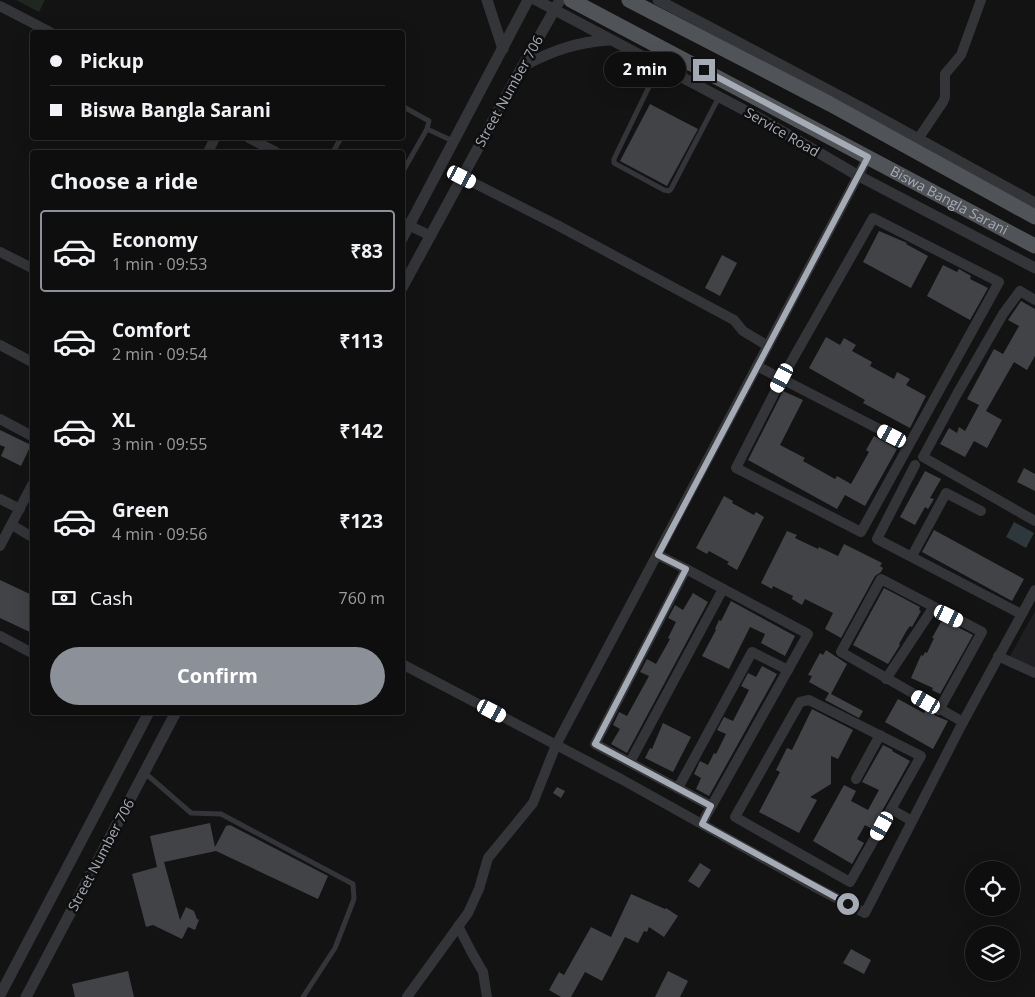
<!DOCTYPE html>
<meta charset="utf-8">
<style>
body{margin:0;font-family:"Open Sans",sans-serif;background:#1c1c1d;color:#f1f3f6;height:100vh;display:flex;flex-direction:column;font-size:19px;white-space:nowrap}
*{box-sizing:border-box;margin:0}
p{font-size:16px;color:#9b9c9e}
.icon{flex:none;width:28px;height:28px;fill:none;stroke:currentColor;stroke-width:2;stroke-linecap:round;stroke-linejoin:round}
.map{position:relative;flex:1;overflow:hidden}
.drawer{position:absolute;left:30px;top:150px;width:375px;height:565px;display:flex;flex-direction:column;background:#0e0e0f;border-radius:5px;box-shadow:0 5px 20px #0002,0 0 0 1px #2e2e2f}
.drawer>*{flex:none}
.hud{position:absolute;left:30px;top:30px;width:375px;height:110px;border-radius:5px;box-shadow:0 5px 20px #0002,0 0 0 1px #2e2e2f;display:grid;align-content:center;height:110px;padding:0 20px;background:#0e0e0f}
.controls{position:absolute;left:965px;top:861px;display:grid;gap:10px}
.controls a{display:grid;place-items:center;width:55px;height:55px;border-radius:50%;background:#0e0e0f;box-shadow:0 5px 20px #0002,0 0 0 1px #2e2e2f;font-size:25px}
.end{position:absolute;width:22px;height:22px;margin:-11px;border:6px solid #a5abb4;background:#111;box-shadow:0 0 0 2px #111}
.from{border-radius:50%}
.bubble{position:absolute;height:35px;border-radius:18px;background:#0e0e0f;box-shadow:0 5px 20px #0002,0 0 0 1px #2e2e2f;font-size:16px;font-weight:700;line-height:35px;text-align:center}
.car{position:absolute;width:15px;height:30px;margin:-15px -8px;border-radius:6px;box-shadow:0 0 4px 1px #0007;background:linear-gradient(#fff 24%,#345 0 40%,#fff 0 76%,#345 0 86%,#fff 0)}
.hud b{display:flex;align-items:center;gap:18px;height:48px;font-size:19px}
.hud b+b{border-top:1px solid #2e2e2f}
.hud i{width:12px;height:12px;background:#f1f3f6}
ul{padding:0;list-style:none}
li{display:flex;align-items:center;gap:15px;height:82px;margin:0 10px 8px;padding:0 10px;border:2px solid transparent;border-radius:5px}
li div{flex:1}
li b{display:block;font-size:19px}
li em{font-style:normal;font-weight:700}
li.active{border-color:#8c9099}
li>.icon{width:45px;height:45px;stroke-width:1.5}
h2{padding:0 20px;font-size:22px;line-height:60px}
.pay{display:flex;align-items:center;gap:12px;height:55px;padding:0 20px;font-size:19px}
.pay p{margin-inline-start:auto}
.action{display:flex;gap:10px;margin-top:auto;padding:10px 20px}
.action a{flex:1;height:58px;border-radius:30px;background:#8c9099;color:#fff;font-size:20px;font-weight:700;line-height:58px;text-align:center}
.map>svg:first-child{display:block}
</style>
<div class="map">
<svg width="1035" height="997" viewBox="0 0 1035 997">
<rect width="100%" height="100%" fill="#131314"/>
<path fill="#1f1f21" d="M1035,611v59l-25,-14z"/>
<path fill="#1f2720" d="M16,0h29l-6,12z"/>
<path fill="#2d373c" d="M1014,522l20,11 -8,15 -20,-11z"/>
<g fill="#424347">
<path d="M650,104l48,25 -31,57 -47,-25z"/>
<path d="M879,231l28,12 -1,1 22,12 -17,32 -48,-26z"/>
<path d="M722,255l15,8 -17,33 -15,-8z"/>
<path d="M943,265l14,7 2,-3 12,7 -1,3 18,9 -18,32 -43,-24z"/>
<path d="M1021,301l14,8v47l-8,14 -13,-8 -28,49 16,9 -15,28 -13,-7 -9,16 -25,-13 9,-16 8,5 2,-6 6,4 14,-26 -12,-6 27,-50 9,5 16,-28 -11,-6z"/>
<path d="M826,337l14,8 4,-7 12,7 -4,6 20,11 -2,4 24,13 3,-7 13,7 -4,6 20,11 -16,32 -47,-25 2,-3 -56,-32z"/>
<path d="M783,391l20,9 -23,45 25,13 -2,3 32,18 2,-3 14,8 18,-32 -3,-2 8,-14 23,13 -32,57 -20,-11 -8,14 -89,-49z"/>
<path d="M0,430l31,15 -10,21 -20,-10 4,-9 -5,-2z"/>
<path d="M1024,468l11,6v17l-18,-9z"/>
<path d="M925,471l16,8 -11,19 4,1 -6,10 -3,-2 -10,18 -15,-8z"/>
<path d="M724,496l9,5 -1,2 22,12 2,-3 8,5 -27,53 -10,-6 2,-2 -20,-11 -2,3 -11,-6z"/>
<path d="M934,530l90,49 -12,22 -90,-49z"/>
<path d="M787,531l10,4 -2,3 23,11 1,-2 19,9 6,-12 38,19 -2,3 3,2 -2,4 -6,4 -34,62 -16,-9 8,-16 -28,-14 -3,6 -10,-6 1,-3 -20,-10 -1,3 -11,-6z"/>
<path d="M0,580l32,15v38l-32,-15z"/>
<path d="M884,588l36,19 -1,3 2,1 -9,16 -2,-1 -3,4 -8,14 1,1 -12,19 -35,-19z"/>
<path d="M693,593l15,9 -81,151 -16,-9 9,-15 -7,-4 6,-13 8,4 22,-40 -9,-4 7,-13 9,5 14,-25 -2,-1 8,-16 -8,-4 7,-13 8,5z"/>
<path d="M731,601l64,35 -10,20 -24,-13 4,-9 -15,-7 -21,42 -27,-13 14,-26 -1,-1 4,-9 2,1z"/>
<path d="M944,620l29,15 -33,59 -8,-4 1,-2 -22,-10 10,-23 2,1 2,-4 2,1 7,-15h-2l9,-16h1z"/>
<path d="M826,650l21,14 -16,30 32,17 -4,7 -34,-18 4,-7 -20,-11 3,-6 -4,-1 12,-22 3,2z"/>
<path d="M762,666l15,8 -68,122 -13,-7 5,-11 -7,-4 6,-13 8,4 6,-12 2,1 10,-20 -9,-4 7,-13 9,4 16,-31 -8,-4 7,-13 8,4z"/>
<path d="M898,699l26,14 3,-4 9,7 12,5 -15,28 -48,-27z"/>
<path d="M812,709l41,21 -15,29 -7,-3v28l-21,13 7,3 -18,33 -40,-21 21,-40 -4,-2 11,-22 5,2z"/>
<path d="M663,723l28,14 -18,35 -28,-14 5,-10 2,1z"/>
<path d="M883,745l10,5 -1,1 18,10 -38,68 -7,-4 -8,14 7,4 -12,21 -39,-23 31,-56 12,6 -5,10 17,9 11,-20 -17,-8z"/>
<path d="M557,787l8,4 -4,7 -8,-5z"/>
<path d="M210,823l5,24 11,-21 4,-1 98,51 -10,23 -102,-48 -52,11 16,58 6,-13 8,4 3,8 2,1 -4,10 -7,-3 -6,12 -29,-14 -7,2 -14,-53 25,-7 -7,-31z"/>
<path d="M700,863l11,7 -12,18 -11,-7z"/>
<path d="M631,894l34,15 1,-1 12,8 -14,21 -15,-10 -2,5 -3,-1 -6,12 -13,-6 -23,44 -17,-9 -14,25h-10l-12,-7 10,-18 5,3 27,-48 20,10z"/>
<path d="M851,949l20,11 -7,14 -21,-11z"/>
<path d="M128,971l6,26h-59l-3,-13z"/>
<path d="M668,971l20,10 -8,16h-25z"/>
</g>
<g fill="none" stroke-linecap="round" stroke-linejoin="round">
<g stroke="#343539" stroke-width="5">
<path d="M659,66l-45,93v4l50,27 5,1 2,-2 48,-92"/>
<path d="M402,106l27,15 -2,8 26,12"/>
<path d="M333,152l8,-14"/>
<path d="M402,173l25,-44"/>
<path d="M145,773l46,40 30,1 132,70 1,15 -19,49 -32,49"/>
</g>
<g stroke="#343539" stroke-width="10">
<path d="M0,6l50,26"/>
<path d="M249,138l27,14"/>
<path d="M918,139l25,-37 2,-5v-23l16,-19 20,-55"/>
<path d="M208,152l7,-14"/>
<path d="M462,177l95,48 177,95 9,11 25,15"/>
<path d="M873,218l126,64 -138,250 -125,-64 46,-90z"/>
<path d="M402,222l29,14"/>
<path d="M0,252l32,16"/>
<path d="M1035,300l-15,-9 -17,23 -46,80 -34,63 112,64"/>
<path d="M0,345l32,17"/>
<path d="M757,366l151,78"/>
<path d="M0,419l32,17"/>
<path d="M915,465l-38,74 144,75"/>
<path d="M0,499l20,10"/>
<path d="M12,525l20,12"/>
<path d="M0,546l32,-61"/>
<path d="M658,555l28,14"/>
<path d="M912,556l34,-63 35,18"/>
<path d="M0,636l32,17"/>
<path d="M998,656l37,17"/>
<path d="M402,664l219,115 192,107 52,27 98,-191 72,-132"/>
<path d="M886,679l47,-71"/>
<path d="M809,700l112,56 -71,126 -115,-65 65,-115z"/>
<path d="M939,710l43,-78 -101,-53 -40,73 122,70"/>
<path d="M630,762l93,-173"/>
<path d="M856,779l24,-44"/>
<path d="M678,788l74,-136 36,18"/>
<path d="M891,809l21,12"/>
<path d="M702,823l106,-189 -122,-65 -91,175 116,62"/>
<path d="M458,926l14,27 11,19 4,25"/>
<path d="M407,997l61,-84 11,-24 9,-31 45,-55 23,-58 312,-588"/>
</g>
<g stroke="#343539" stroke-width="11">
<path d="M487,0l16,49"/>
<path d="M536,0l225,119 96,56 178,93"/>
<path d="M658,0l206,109 171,94"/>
<path d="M523,66c29,-15 53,-24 86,-26"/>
<path d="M402,239l126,-239"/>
<path d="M402,288l120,-221 38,-67"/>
<path d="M0,995l149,-283"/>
<path d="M26,997l150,-285"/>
</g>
<g stroke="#505358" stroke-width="15">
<path id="s1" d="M571,0l464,246"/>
<path d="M629,0l201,104 205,113"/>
</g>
</g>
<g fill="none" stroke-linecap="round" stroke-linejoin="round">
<path stroke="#a5abb4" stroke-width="6" d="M704,70l164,87 -210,398 28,14 -91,175 116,62 -9,18 146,80"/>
</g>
<g text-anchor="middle" stroke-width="5" stroke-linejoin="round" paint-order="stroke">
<g font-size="14" fill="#a5abb4" stroke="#0e0e0f">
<text transform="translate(509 91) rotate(-61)" y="5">Street Number 706</text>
<text transform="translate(782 132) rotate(30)" y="5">Service Road</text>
<text dy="5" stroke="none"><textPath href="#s1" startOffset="428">Biswa Bangla Sarani</textPath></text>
<text transform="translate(101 855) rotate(-62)" y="5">Street Number 706</text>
</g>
</g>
</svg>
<div class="controls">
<a><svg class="icon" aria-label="locate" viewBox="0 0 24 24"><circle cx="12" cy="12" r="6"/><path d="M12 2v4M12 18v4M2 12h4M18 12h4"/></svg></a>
<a><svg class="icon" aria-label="layers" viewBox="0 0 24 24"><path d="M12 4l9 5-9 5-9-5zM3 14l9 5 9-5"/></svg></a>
</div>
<i class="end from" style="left:848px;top:904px"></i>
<i class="end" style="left:704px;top:70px"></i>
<div class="bubble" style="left:604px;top:52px;width:82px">2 min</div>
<i class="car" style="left:462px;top:177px;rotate:117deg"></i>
<i class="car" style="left:782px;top:378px;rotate:208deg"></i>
<i class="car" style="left:892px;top:436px;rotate:298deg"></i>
<i class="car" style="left:949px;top:616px;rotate:116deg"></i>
<i class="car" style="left:926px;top:702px;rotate:300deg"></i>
<i class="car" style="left:492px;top:711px;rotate:118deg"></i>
<i class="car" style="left:882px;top:826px;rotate:209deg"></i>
<div class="hud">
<b><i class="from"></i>Pickup</b>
<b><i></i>Biswa Bangla Sarani</b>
</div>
<section class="drawer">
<h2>Choose a ride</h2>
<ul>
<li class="active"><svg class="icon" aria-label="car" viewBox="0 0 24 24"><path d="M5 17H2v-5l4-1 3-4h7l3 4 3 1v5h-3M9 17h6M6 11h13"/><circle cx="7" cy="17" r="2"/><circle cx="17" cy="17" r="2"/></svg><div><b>Economy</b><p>1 min · 09:53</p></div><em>₹83</em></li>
<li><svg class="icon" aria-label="car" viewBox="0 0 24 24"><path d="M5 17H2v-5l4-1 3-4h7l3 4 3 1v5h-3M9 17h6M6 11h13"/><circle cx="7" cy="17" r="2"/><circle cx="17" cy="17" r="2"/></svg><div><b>Comfort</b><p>2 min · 09:54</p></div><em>₹113</em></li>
<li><svg class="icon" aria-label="car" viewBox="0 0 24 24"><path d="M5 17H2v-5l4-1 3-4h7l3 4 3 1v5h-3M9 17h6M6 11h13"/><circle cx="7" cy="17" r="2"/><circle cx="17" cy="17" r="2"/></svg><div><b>XL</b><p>3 min · 09:55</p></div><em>₹142</em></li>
<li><svg class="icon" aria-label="car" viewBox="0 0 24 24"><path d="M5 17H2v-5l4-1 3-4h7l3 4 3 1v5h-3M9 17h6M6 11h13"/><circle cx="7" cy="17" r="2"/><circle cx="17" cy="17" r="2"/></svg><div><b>Green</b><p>4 min · 09:56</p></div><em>₹123</em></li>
</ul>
<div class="pay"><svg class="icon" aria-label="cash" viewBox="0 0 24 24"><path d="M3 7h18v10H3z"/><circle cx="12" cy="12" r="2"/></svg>Cash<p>760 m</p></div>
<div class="action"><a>Confirm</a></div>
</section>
</div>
